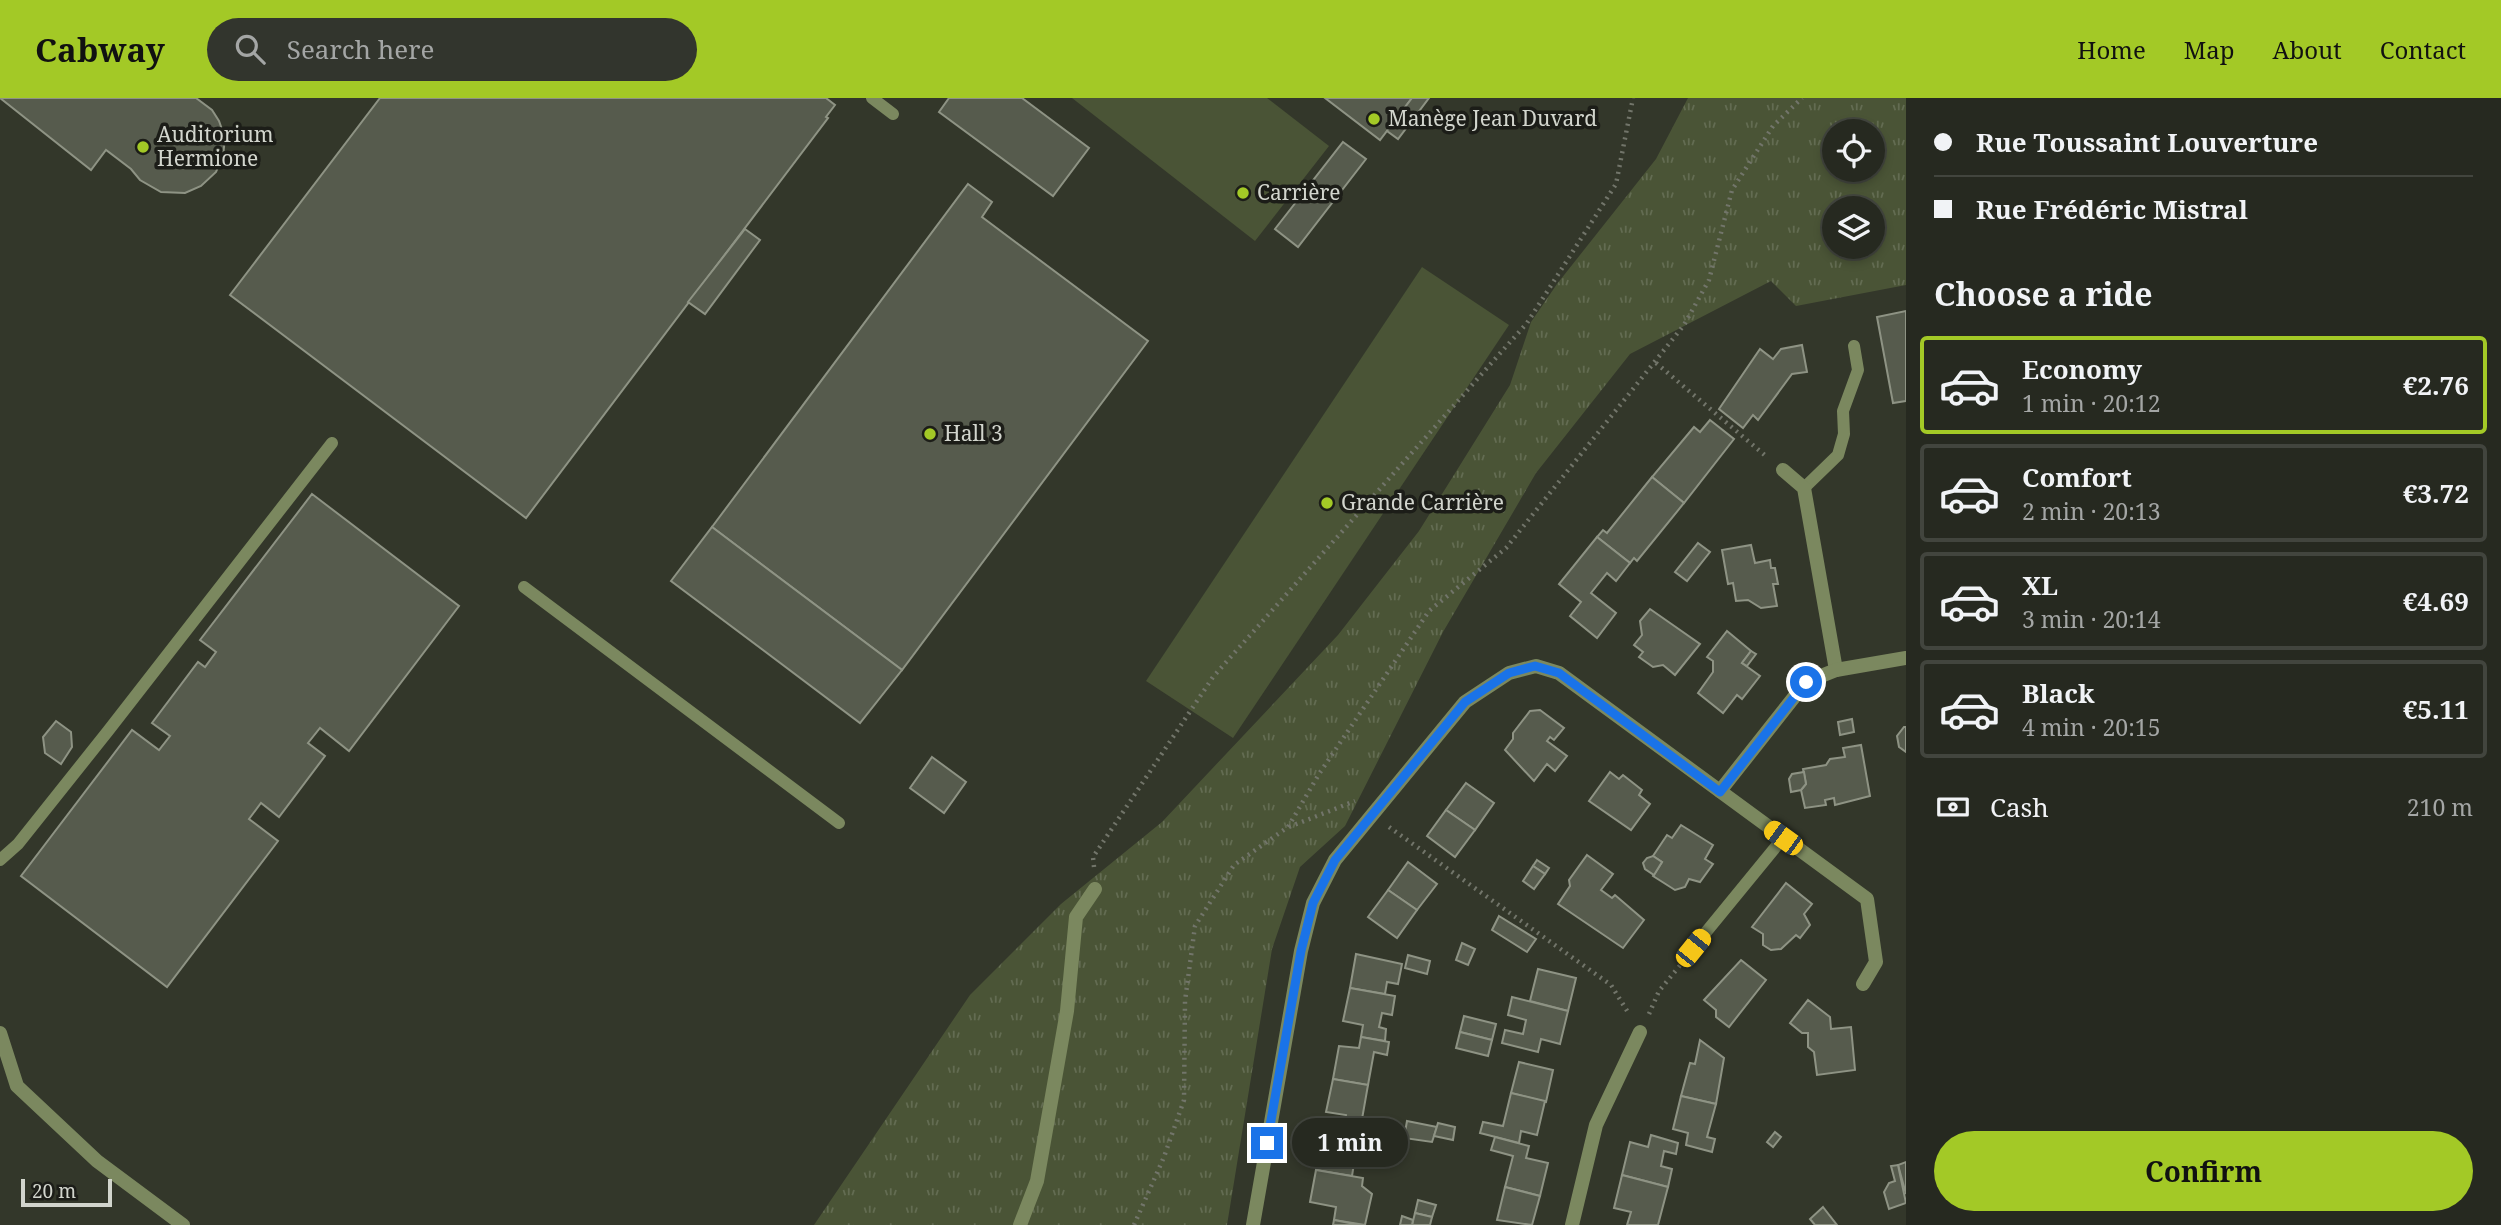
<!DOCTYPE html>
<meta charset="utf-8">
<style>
body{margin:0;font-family:"Noto Serif",serif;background:#32352d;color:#f1f3f6;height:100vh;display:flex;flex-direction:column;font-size:26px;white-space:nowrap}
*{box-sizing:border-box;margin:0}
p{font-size:23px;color:#a4a6a5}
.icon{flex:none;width:38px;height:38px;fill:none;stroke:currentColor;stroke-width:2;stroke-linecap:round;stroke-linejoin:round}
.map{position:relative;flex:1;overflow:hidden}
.drawer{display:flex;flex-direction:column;background:#262920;width:595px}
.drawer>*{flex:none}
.guide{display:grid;align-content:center;height:154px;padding:0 28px;background:#262920}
.tools{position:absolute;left:1822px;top:21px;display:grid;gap:14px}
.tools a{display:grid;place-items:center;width:63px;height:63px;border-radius:50%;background:#262920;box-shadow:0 4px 10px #0003,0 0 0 2px #42453e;font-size:35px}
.scale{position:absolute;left:21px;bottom:18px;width:91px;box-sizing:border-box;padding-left:7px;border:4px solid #d2d5cd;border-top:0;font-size:19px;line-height:24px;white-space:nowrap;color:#d2d5cd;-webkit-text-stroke:5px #1c1d18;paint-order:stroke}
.end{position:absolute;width:32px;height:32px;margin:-16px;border:9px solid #1a73e8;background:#fff;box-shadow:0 0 0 4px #fff}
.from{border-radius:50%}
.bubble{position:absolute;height:49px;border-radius:24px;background:#262920;box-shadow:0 4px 10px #0003,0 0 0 2px #42453e;font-size:23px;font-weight:700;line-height:49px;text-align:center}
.car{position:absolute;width:21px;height:42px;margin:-21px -10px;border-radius:9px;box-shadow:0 0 5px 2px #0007;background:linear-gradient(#f5c518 24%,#345 0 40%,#f5c518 0 76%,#345 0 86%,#f5c518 0)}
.guide b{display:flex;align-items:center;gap:24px;height:66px;font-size:26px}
.guide b+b{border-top:2px solid #42453e}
.guide i{width:18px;height:18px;background:#f1f3f6}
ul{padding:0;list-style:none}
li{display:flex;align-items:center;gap:21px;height:98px;margin:0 14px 10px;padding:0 14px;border:4px solid #42453e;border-radius:7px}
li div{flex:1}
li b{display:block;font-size:26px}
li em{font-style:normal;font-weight:700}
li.selected{border-color:#a3c926}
li>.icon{width:63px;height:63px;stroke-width:1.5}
h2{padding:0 28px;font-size:32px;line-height:84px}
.pay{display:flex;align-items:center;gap:18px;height:77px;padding:0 28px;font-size:26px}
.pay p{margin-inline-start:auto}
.action{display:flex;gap:14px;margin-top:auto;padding:14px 28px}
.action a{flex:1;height:80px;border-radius:42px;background:#a3c926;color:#111;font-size:28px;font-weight:700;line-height:80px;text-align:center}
header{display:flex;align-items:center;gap:42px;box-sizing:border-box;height:98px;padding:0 35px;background:#a3c926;color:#111}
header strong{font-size:33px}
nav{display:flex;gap:38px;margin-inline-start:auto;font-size:24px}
.search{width:490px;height:63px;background:#32352d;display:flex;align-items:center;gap:18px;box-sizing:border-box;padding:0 24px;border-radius:38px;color:#a4a6a5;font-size:26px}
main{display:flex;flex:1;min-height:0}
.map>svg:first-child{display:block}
</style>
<header>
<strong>Cabway</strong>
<div class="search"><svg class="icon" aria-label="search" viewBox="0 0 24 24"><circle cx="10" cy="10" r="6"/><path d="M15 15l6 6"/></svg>Search here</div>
<nav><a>Home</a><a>Map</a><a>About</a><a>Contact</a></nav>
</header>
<main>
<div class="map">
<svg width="1906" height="1127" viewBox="0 0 1906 1127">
<defs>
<pattern id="grass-tufts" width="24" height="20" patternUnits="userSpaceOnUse" patternTransform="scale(1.75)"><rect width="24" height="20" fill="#4a5436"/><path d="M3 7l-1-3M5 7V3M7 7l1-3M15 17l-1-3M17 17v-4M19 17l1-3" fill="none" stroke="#636c52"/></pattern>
</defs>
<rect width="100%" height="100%" fill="#33372a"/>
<path fill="url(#grass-tufts)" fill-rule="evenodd" d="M1688,0h218v187l-110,21 -25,-25 -141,73 -94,119 -93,159 -98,194 -45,41 -28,82 -45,276h-413l156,-230 91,-91 101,-82 176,-187 81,-104 91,-146 21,-63 26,-38 99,-125zM1834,33h38v39h-38zM1834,110h38v39h-38z"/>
<g fill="#4a5436">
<path d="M1072,0h195l62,48 -74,95z"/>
<path d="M1422,169l87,58 -276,413 -87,-57z"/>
</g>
<g fill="#565b4d" stroke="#8e9384" stroke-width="2">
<path d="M0,0h196l16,12 7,11 6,17 -2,18 -7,16 -15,14 -16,7 -24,-1 -21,-12 -9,-11 -25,-19 -15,20z"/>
<path d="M380,0h446l9,7 -9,12 2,1 -302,400 -296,-223z"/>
<path d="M949,0h73l67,50 -36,48 -114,-84z"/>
<path d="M1325,0h87l-32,42z"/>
<path d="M1412,0h17l-31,41 -11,-8z"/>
<path d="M1343,44l23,17 -68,88 -23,-18z"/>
<path d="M968,86l24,18 -10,15 166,124 -246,329 -190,-143z"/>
<path d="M745,131l15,11 -55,74 -17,-12z"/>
<path d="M1906,213v90l-13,2 -16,-86z"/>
<path d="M1802,247l5,27 -15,2 -34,46 -5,-5 -10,13 -24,-19 41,-60 13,10 8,-10z"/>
<path d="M1710,322l24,19 -50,64 -32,-26 42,-50 6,5z"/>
<path d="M1652,379l32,26 -47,58 -3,-3 -4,5 -33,-26 6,-7 4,3z"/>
<path d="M312,396l147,112 -110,145 -29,-23 -12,15 17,13 -46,61 -18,-14 -12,16 29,22 -111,146 -146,-111 111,-146 27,20 11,-14 -18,-13 46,-61 7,5 11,-15 -16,-12z"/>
<path d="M712,429l190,143 -42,53 -189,-142z"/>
<path d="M1597,439l33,26 -14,18 -9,-8 -16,20 25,20 -19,25 -27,-22 11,-14 -22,-18z"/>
<path d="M1698,445l12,9 -23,29 -12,-9z"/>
<path d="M1751,447l4,18 15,-3 1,8h4l3,16h-5l4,22 -16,2 -13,-8 -12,1 -3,-18 -5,1 -6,-34z"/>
<path d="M1650,511l50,35 -25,31 -12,-10 -10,2 -14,-10 4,-5 -9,-7 8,-10 -2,-14z"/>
<path d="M1727,533l24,20 -9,12 18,13 -18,23 -5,-4 -14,18 -25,-20 15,-21v-11l-6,-4z"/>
<path d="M1751,553l5,3 -9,12 -5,-3z"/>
<path d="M1540,612l24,18 -10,12 -4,-3 -3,4 20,15 -12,15 -8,-7 -13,17 -29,-31 8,-11v-6l17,-22z"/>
<path d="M1852,621l2,13 -14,3 -2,-13z"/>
<path d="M56,623l15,11 1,15 -11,17 -16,-11 -2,-16z"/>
<path d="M1904,629h2v25l-7,-5 -2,-11z"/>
<path d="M1861,647l9,51 -35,9 -1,-7 -9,2 1,5 -21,3 -4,-18 5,-6 -3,-15 23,-4 4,-6 15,-2 -2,-9z"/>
<path d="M932,659l34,25 -22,31 -34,-25z"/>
<path d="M1610,674l9,7 4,-4 19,15 -3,5 11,9 -19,26 -42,-29z"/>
<path d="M1804,674l2,12 -5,6 -10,2 -2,-13 3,-5z"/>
<path d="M1466,685l28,20 -19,27 -29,-20z"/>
<path d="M1446,712l29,20 -20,27 -28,-21z"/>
<path d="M1681,727l32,20 -8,14 8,5 -13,18 -11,-3 -4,8 -10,3 -22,-14 9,-14 -9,-6 14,-21 5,3z"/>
<path d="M1587,757l26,19 -12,16 11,8 3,-3 29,25 -21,28 -65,-44 12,-18 -1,-6z"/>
<path d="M1653,758l9,6 -8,13 -9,-6 -2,-6 4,-5z"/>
<path d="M1537,762l12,8 -4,6 -12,-8z"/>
<path d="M1408,764l29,22 -20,26 -29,-20z"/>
<path d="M1533,768l12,8 -11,15 -11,-8z"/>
<path d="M1786,785l26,21 -8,10 6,11 -10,13 -4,-3 -15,14 -10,1 -8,-5v-11l-11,-7z"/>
<path d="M1388,792l29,20 -20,28 -29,-21z"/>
<path d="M1499,818l37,23 -9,13 -35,-22z"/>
<path d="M1462,845l13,6 -7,16 -12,-5z"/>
<path d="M1356,856l46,10 -4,20 -11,-2 -2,12 -35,-6z"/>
<path d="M1408,857l22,6 -3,13 -22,-6z"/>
<path d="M1741,862l25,20 -37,47 -13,-10v-7l-12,-10z"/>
<path d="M1538,871l38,9 -8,33 -38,-10z"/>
<path d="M1350,890l45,8 -3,19 -10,-2 -3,14 7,2 -1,12 -24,-4 2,-12 -20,-4z"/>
<path d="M1512,899l56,14 -8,33 -19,-5 -3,13 -36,-9 3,-13 18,4 3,-14 -18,-5z"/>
<path d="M1808,902l22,17 1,12 20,-2 4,43 -38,5 -3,-23 -6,-5v-14h-6l-12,-10z"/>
<path d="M1464,918l32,8 -4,16 -32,-8z"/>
<path d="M1460,934l32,8 -4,16 -32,-8z"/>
<path d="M1361,939l28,5 -2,13 -13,-3 -6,33 -35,-6 6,-33 20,2z"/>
<path d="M1700,942l24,18 -8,46 -35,-8 9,-33 5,1z"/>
<path d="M1519,964l34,8 -7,32 -35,-9z"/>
<path d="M1333,981l35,6 -6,34 12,1 -2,12 -28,-4 2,-13 -20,-3z"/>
<path d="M1511,995l34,8 -8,34 -16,-4 -2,12 -39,-10 3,-11 20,4z"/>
<path d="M1681,998l35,8 -9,33 8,2 -3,13 -26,-7 2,-12 -15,-4z"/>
<path d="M1407,1023l30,6 -5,15 -28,-4z"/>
<path d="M1438,1025l17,4 -2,13 -19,-4z"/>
<path d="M1343,1029l31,6 -2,14 -15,-2 -5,31 -36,-6 6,-33 19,3z"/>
<path d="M1775,1034l6,5 -8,10 -6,-5z"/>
<path d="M1651,1037l27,8 -2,11 -12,-3 -3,15 11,3 -4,18 -46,-12 8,-33 18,5z"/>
<path d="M1495,1039l34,9 -3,12 22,5 -8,33 -35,-9 8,-31 -22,-6z"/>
<path d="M1906,1064v32l-8,-29z"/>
<path d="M1898,1067l8,38 -17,6 -5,-17 5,-9 6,-2 -4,-15z"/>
<path d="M1316,1072l47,8 -1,8 10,8 -7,31 -31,-5 2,-13 -26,-5z"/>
<path d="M1622,1077l46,12 -10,38h-31l4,-13 -17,-4z"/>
<path d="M1505,1089l35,9 -8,29 -35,-5z"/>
<path d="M1418,1102l18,5 -4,12 -17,-4z"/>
<path d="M1823,1109l14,18h-22l-5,-6z"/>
<path d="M1415,1115l17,4 -2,8h-18z"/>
<path d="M1402,1118l11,4 -1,5h-12z"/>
<path d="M1334,1122l26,5h-27z"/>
</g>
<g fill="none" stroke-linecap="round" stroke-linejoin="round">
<g stroke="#72756a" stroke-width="4.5" stroke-dasharray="2 5" stroke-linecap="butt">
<path d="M1656,265l111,94"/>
<path d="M1289,729l66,-26"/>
<path d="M1389,729l222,158 18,29"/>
<path d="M1094,769l-1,-10 120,-180 314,-354 89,-139 17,-86"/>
<path d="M1649,916l10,-23 23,-28"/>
<path d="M1134,1127l30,-68 20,-57 1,-99 10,-75 39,-61 54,-38 31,-53 110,-163 77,-63 178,-223 25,-45 23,-90 41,-64 29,-28"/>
</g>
<g stroke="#7b885f" stroke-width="12">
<path d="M872,0l21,16"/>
<path d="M1804,390l34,-33 6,-21 -1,-23 15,-41 -4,-24"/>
<path d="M524,489l315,236"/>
<path d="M0,762l18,-16 90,-113 224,-288"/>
<path d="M1693,850l90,-110"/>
</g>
<g stroke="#7b885f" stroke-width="14">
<path d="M1783,372l21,18 32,182"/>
<path d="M1720,693l86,-109 30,-12 70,-12"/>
<path d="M0,935l17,53 80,75 86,64"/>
<path d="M1020,1127l17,-44 30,-170 9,-94 19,-28"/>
<path d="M1253,1127l48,-274 12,-48 22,-43 130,-158 44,-29 27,-7 23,7 308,226 9,63 -13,22"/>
<path d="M1572,1127l24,-100 44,-93"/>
</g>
</g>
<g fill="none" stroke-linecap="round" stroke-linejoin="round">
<path stroke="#1a73e8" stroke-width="9" d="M1267,1045l34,-192 12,-48 22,-43 130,-158 44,-29 26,-7 24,7 161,119 86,-110"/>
</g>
<g fill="#a3c926" stroke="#1c1d18" stroke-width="2.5">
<circle cx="1374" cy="21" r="7"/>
<circle cx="143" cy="49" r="7"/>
<circle cx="1243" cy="95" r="7"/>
<circle cx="930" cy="336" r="7"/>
<circle cx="1327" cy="405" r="7"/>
</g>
<g text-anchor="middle" stroke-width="7" stroke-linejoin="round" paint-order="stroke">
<g font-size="21" fill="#d2d5cd" stroke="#1c1d18" text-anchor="start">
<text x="1388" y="28">Manège Jean Duvard</text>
<text x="157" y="44">Auditorium<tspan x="157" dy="24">Hermione</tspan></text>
<text x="1257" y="102">Carrière</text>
<text x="944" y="343">Hall 3</text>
<text x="1341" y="412">Grande Carrière</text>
</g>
</g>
</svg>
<div class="tools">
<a><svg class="icon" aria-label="locate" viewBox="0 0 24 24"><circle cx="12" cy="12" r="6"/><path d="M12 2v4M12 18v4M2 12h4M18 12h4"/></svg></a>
<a><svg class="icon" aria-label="layers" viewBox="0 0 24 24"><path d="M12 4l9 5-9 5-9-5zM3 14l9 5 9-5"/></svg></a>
</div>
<div class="scale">20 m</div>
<i class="end from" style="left:1806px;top:584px"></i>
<i class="end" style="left:1267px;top:1045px"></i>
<div class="bubble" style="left:1292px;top:1020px;width:116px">1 min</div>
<i class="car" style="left:1783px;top:740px;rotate:306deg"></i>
<i class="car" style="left:1693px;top:850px;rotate:39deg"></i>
</div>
<section class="drawer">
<div class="guide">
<b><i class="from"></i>Rue Toussaint Louverture</b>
<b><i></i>Rue Frédéric Mistral</b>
</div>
<h2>Choose a ride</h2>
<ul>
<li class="selected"><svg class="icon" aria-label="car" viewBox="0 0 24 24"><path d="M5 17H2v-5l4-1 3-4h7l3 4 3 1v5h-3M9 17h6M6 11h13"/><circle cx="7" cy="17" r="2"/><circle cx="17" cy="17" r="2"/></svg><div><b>Economy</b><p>1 min · 20:12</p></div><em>€2.76</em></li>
<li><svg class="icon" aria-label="car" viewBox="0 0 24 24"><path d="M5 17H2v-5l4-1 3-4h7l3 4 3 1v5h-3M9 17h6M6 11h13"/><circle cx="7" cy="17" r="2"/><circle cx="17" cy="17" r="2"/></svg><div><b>Comfort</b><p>2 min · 20:13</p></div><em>€3.72</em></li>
<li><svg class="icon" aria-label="car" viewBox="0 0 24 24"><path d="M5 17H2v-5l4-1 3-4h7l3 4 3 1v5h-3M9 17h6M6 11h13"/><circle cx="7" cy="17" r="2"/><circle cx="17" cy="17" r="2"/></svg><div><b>XL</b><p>3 min · 20:14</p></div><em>€4.69</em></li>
<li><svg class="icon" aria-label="car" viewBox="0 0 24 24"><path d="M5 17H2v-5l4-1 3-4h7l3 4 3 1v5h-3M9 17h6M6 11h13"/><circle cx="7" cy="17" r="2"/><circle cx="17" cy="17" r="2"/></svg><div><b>Black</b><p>4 min · 20:15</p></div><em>€5.11</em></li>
</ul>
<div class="pay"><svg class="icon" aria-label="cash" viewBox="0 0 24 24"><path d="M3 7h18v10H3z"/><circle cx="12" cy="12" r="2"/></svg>Cash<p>210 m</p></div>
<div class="action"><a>Confirm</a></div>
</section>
</main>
